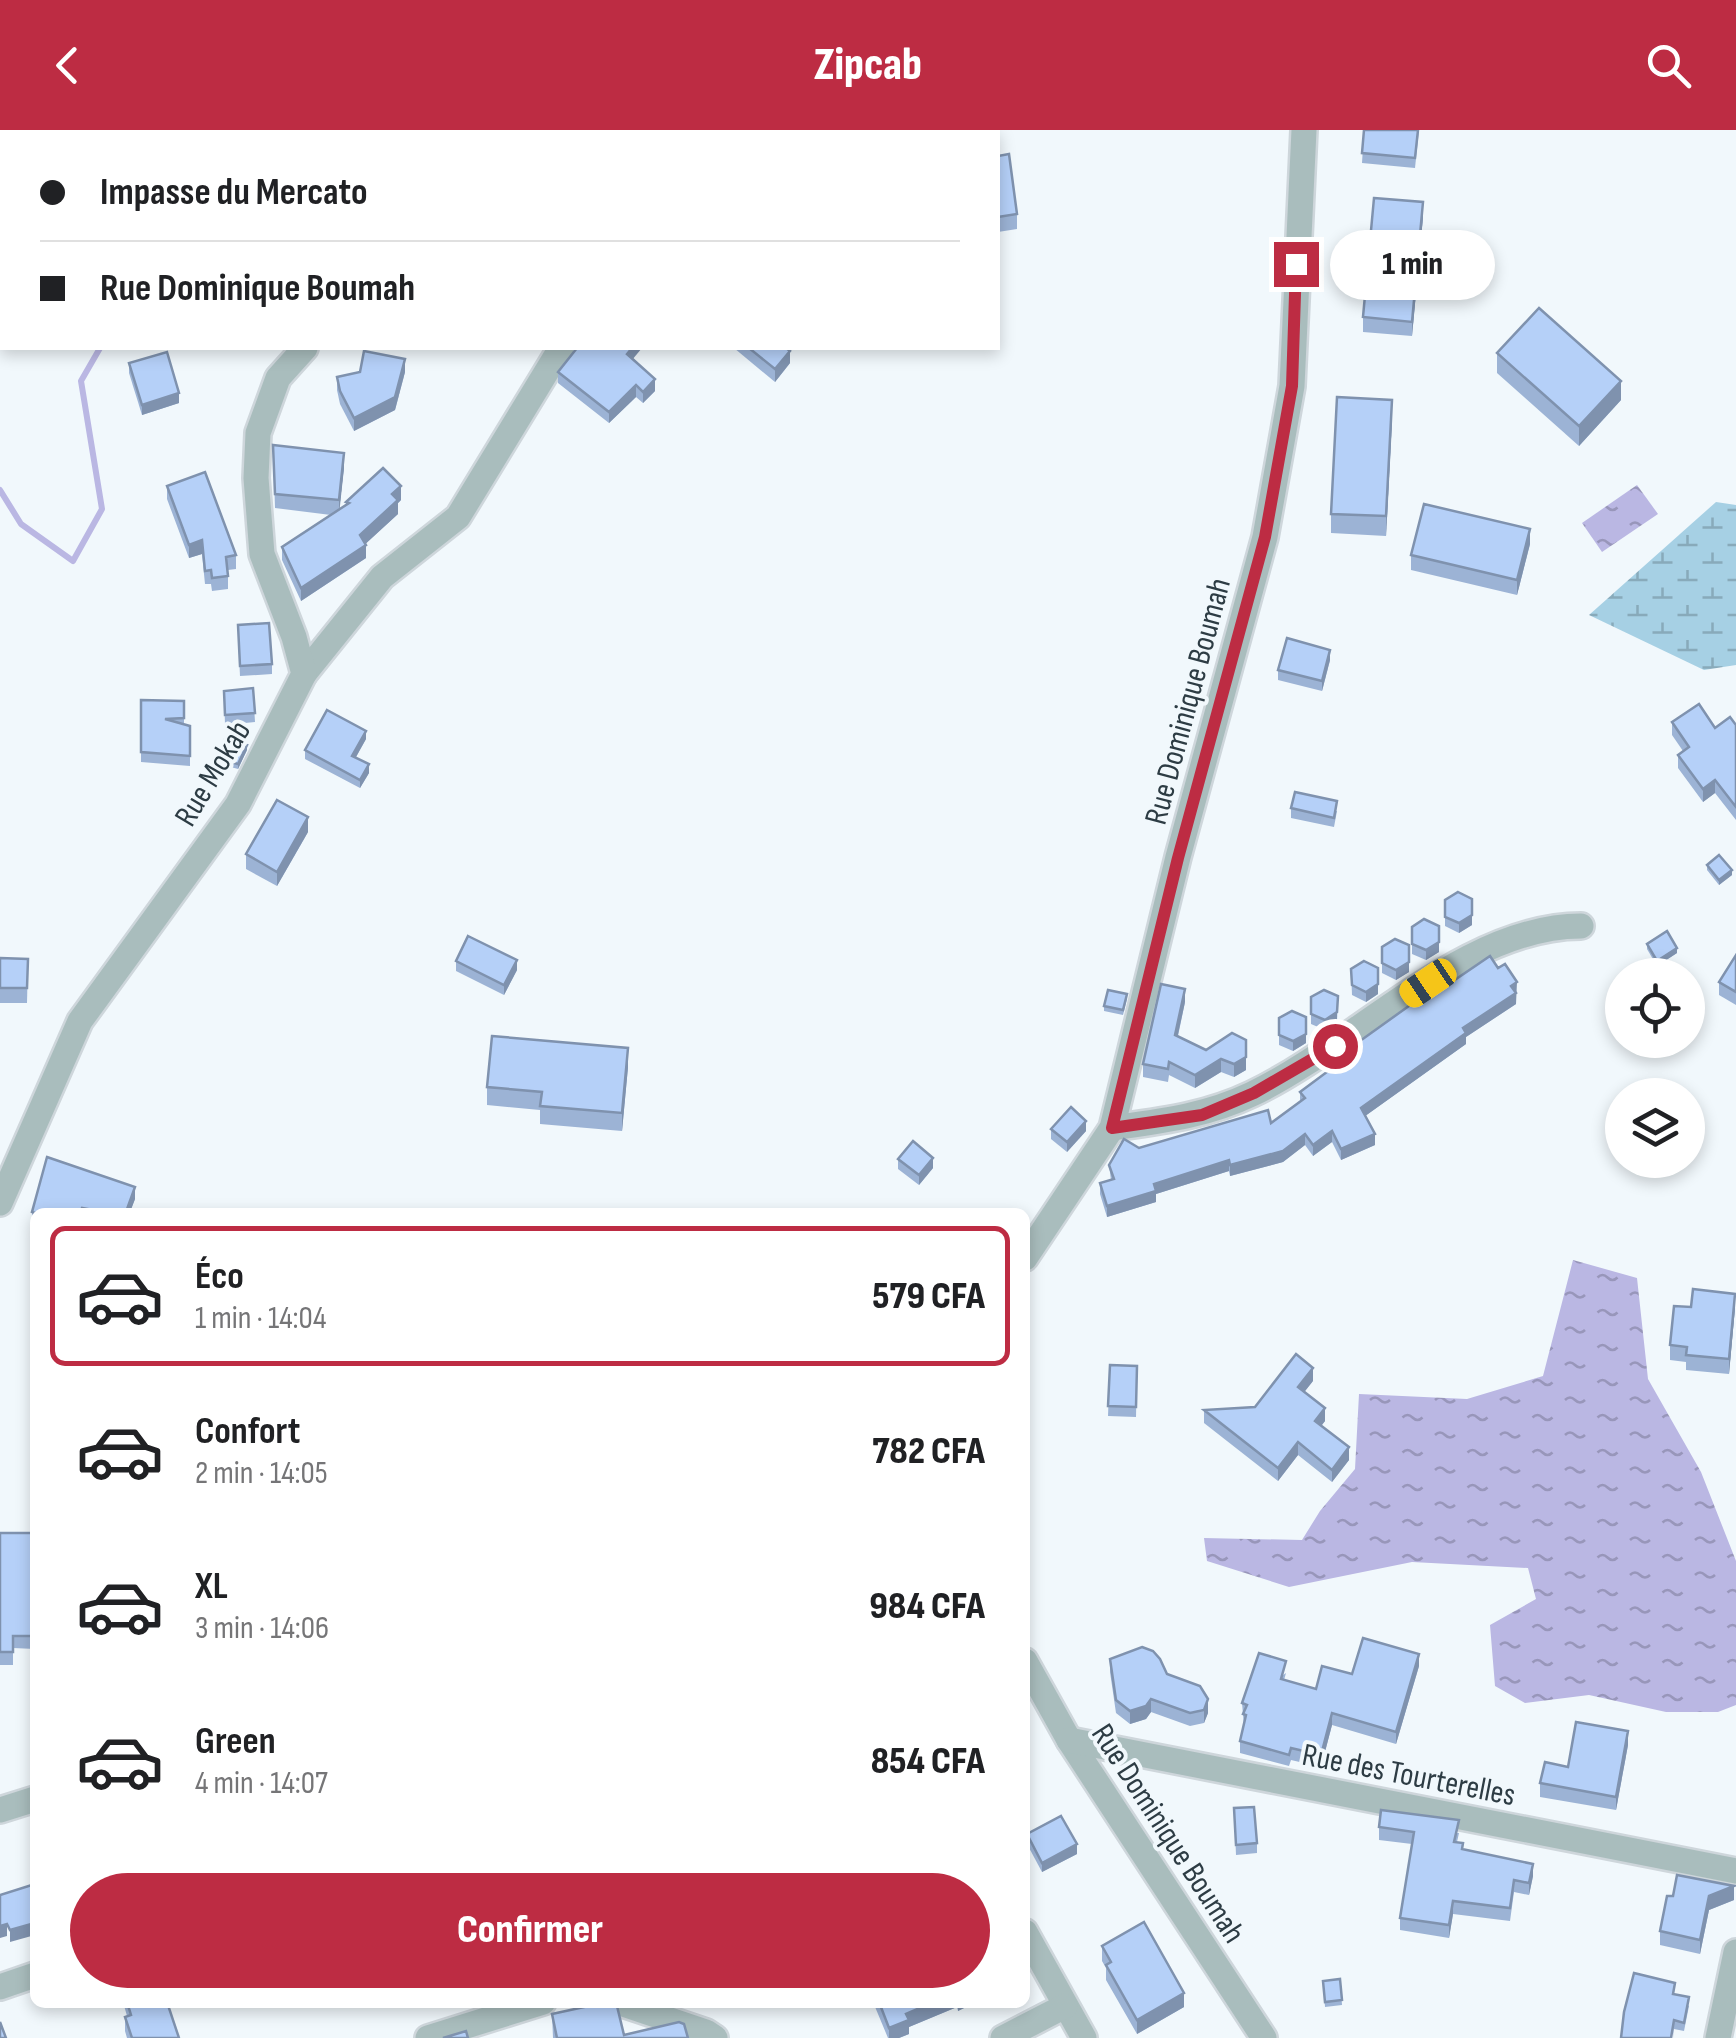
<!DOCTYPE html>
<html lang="fr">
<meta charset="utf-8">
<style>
body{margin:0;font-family:"Sofia Sans Condensed",sans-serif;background:#f6f6f6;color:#202124;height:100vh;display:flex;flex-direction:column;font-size:38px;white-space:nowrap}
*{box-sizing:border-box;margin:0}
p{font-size:32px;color:#757577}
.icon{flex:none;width:55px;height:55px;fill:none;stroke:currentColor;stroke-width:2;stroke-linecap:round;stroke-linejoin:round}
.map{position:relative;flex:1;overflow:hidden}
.side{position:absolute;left:30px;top:1078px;width:1000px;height:800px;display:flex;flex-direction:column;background:#fff;border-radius:15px;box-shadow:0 5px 15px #0003}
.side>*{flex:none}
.hud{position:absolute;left:0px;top:0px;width:1000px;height:220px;box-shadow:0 5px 15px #0003;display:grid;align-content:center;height:220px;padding:0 40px;background:#fff}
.buttons{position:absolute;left:1605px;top:828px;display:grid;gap:20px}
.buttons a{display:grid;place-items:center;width:100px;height:100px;border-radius:50%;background:#fff;box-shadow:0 5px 15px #0003;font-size:50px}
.end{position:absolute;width:45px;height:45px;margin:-22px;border:12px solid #bd2c43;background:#fff;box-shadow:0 0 0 5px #fff}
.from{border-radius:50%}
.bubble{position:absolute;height:70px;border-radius:35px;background:#fff;box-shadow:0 5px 15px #0003;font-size:32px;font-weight:800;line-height:70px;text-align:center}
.car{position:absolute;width:30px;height:60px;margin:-30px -15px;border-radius:12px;box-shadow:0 0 8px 2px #0007;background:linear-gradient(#f5c518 24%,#345 0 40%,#f5c518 0 76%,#345 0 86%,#f5c518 0)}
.hud b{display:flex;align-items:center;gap:35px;height:95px;font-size:38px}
.hud b+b{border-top:2px solid #e0e0e0}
.hud i{width:25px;height:25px;background:#202124}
ul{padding:18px 0 0;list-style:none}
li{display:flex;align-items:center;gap:30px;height:140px;margin:0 20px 15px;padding:0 20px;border:5px solid transparent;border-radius:15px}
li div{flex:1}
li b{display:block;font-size:38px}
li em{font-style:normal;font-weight:800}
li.selected{border-color:#bd2c43}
li>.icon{width:90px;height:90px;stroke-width:1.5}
.primary-button{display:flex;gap:20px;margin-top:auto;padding:20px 40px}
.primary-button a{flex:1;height:115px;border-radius:60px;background:#bd2c43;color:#fff;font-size:40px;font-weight:800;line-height:115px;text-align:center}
header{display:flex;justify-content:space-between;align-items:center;height:130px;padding:0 40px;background:#bd2c43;color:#fff;font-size:45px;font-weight:800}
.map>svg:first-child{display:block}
</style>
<header><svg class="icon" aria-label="back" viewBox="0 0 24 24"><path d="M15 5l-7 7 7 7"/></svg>Zipcab<svg class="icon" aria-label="search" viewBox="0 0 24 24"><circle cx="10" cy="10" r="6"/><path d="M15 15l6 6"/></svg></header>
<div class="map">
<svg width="1736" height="1908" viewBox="0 0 1736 1908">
<defs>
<pattern id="wetland-marsh" width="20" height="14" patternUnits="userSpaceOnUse" patternTransform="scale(2.5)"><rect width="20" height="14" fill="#a6d0e4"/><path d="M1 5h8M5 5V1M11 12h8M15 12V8" fill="none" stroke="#88aaba"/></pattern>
<pattern id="water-ripples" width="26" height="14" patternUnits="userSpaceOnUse" patternTransform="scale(2.5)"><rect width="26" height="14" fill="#bab7e3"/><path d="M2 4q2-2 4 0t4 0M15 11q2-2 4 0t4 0" fill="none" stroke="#9896ba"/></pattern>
</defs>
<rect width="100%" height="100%" fill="#f1f8fc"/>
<path fill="url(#wetland-marsh)" d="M1716,372l20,3v160l-32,5 -115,-55z"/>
<g fill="url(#water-ripples)">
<path d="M1637,355l21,29 -56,38 -20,-29z"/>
<path d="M1573,1130l64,18 11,101 53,93 35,89v144l-18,7h-52l-77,-17 -64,8 -30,-17 -5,-61 46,-26 -8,-31 -116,-6 -123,25 -82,-26 -3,-23 98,2 18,-29 35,-42 4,-75 108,5 76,-23z"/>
</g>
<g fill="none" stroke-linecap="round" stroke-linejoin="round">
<g stroke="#bab7e3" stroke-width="6">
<path d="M456,2l3,-2"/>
<path d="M0,360l21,34 52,37 29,-52 -21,-128 19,-33"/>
</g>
<g stroke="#ced6db" stroke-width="30">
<g id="minor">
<path d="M304,544l78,-97 76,-60 103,-169"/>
<path d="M1112,998c50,-7 94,-12 140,-34 103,-49 212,-168 329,-168"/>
<path d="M0,1073l80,-182 158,-217 66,-130 -10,-37 -32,-83 -6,-76 2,-45 20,-55 27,-30"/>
<path d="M1025,1128l87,-130 66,-271 87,-320 27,-151 12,-256"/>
<path d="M1025,1531l44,79 195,298"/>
<path d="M1069,1610l667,131"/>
<path d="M0,1680l35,-11"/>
<path d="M1025,1802l59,106"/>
<path d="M0,1857l35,-12"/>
<path d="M617,1872l89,30 9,6"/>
<path d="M428,1908l115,-36"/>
<path d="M1003,1908l62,-32"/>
<path d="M1718,1908l18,-86"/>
</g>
</g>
<use href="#minor" stroke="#a9bdbd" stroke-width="25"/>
</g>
<g fill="#9cb3d5">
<path d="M1364,0h55l-4,38 -53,-5z"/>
<path d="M998,26l19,58v15l-19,3z"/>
<path d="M1423,87l-11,119 -49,-4v-15z"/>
<path d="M734,218h54l2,15 -15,19z"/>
<path d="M1497,223l124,47 -42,46 -82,-73z"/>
<path d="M632,229l23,32 -12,12 -7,-6 -27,26 -51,-40v-11z"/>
<path d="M129,233l50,40 -37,12 -13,-42z"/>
<path d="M405,242l-10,38 -41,21 -14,-27 -3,-14v-13z"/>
<path d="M1392,290l-6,116 -55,-3v-19z"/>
<path d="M273,315l71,23 -5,41 7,-4v-3l55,-2 -3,3v11l-32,29v15l-65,43 -19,-41v-13l49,-32 -56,-7z"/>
<path d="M167,356l69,69v14l-8,1v19l-16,2 -1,-7h-6l-3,-30 -13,4 -22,-59z"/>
<path d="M1530,414l-13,51 -106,-25v-15z"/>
<path d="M238,505l34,29v10l-32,2z"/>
<path d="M1330,530l-8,31 -44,-11v-10z"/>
<path d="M253,558l2,34 -30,3 -1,-34z"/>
<path d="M141,570l43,1v23l6,2v40l-49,-4z"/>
<path d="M1672,592l43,6 21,-3v95l-21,-27 -12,9 -25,-34v-13l5,-4 -11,-16z"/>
<path d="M366,609l-10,18 13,16 -9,15 -55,-29v-9z"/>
<path d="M247,620l-9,19 -18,-5v-5z"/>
<path d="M1291,678l46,3 -3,16 -43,-9z"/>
<path d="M308,702l-31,54 -31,-17v-15z"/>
<path d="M1707,735l25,10 -13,10 -12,-15z"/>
<path d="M1445,770l27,25 -13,8 -14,-7z"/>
<path d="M1439,796v26l-13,8 -14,-6v-27z"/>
<path d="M1647,814l30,9 -20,13 -10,-17z"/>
<path d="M1382,817l27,25 -13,8 -14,-7z"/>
<path d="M1736,825v50l-17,-10v-13z"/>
<path d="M0,828l28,1 -1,44h-27z"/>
<path d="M456,831l61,9 -13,25 -48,-24z"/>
<path d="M1351,839l27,25 -12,8 -14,-7z"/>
<path d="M1437,862l80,1 -1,1v10l-50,33v7l-101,72 10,29 -34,15 -9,-18 -19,14 -8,-11 -22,17 -53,14 -1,-5 -73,23v8l-49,15 -7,-23v-11l11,-3 -2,-15 30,-17 132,-25 29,-22v-9l32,-24v-7z"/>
<path d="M1338,866l-1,26 -12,8 -14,-6v-27z"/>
<path d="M1127,869l-4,16 -19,-4v-5z"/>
<path d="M1185,872l-7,34 68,34 -12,7 -13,-5 -26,16 -26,-13 -1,7 -25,-5v-13z"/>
<path d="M1306,887v26l-13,8 -14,-6v-27z"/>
<path d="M628,937l-6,64 -82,-7v-14l-53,-5v-18z"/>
<path d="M1051,999l35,2 -19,21 -16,-13z"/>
<path d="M898,1029l35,9 -14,17 -21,-16z"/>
<path d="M135,1069l-5,13h-95v14l-3,-2v-12z"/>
<path d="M1691,1177l44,1 -6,66 -43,-4v-8l-16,-2v-15z"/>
<path d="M1110,1235l27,1 -1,51 -28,-1z"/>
<path d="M1313,1251l-9,11 21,29 -4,5 28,34 -17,22 -34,-27 -20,26 -74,-58v-13l51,-3z"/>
<path d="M0,1403h35v116l-22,-1v17h-13z"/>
<path d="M1110,1529l57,15 41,39 -4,10 -14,3 -39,-14 -5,7 -16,5 -14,-11 -6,-41z"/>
<path d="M1419,1536l-23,78 -64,-19 -11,42 -30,-7 -2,6 -49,-13v-12l4,-15 -2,-23 44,-30 -2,7 32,9 36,-15z"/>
<path d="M1628,1615l-12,65 -76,-13v-14l28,-16z"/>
<path d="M1234,1678l23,35v10l-21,2z"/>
<path d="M1379,1697l80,6 -2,9 6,8 70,26 -4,19 -15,-3 -4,29 -57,-7 -4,24 -49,-8v-12l12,-74 -33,-4z"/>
<path d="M1027,1704l50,20 -35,18 -15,-28z"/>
<path d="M1667,1766l67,4 -25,10 -9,44 -40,-9v-14z"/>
<path d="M1102,1816l82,61 -47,27 -31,-54v-12l-4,-7z"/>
<path d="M1340,1849l2,26 -17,2 -2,-26z"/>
<path d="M1675,1864l14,12 -5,25 -10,-2 -1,9z"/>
<path d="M123,1872h57l-12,4 11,32h-52l-2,-7v-14l2,-1z"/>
<path d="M873,1872h103l-18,9 -1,-4 -48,20v7l-10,4h-11z"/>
<path d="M552,1884l72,21 64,3h-135z"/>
</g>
<g fill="#7f92ae">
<path d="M1423,72v15l-11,119v-14z"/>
<path d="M632,218h10l-15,18v-12z"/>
<path d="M790,221v12l-15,19v-13z"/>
<path d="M405,229v13l-10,38 -41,21v-13z"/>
<path d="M655,249v12l-12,12v-11z"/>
<path d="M1621,251v19l-42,46v-20z"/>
<path d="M636,255v12l-27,26v-11z"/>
<path d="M179,263v10l-37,12v-10z"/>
<path d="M1392,270v20l-6,116v-20z"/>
<path d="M344,323v15l-5,47v-15z"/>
<path d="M401,356v14l-3,3v11l-38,35v-14l32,-41z"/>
<path d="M1530,399v15l-13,51v-15z"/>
<path d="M202,410v14l-13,4v-13z"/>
<path d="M366,415v13l-65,43v-13z"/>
<path d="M1330,520v10l-8,31v-10z"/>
<path d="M366,601v8l-14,25v-8z"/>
<path d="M247,615v5l-9,19v-5z"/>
<path d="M369,634v9l-9,15v-8z"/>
<path d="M1715,650v13l-12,9v-13z"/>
<path d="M308,687v15l-31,54v-14z"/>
<path d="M1732,740v5l-13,10v-5z"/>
<path d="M1472,785v10l-13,8v-10z"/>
<path d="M1439,812v10l-13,8v-10z"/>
<path d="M1677,818v5l-20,13v-5z"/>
<path d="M517,830v10l-13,25v-10z"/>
<path d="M1409,832v10l-13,8v-10z"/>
<path d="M1517,852l-1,22 -50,33v7l-105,75v-11l102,-80z"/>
<path d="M1378,854v10l-12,8v-10z"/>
<path d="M1185,859v13l-10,46v-13z"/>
<path d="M1337,882v10l-12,8v-10z"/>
<path d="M1306,904v9l-13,8v-10z"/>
<path d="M628,918v19l-6,64v-18z"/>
<path d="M1246,927v13l-12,7v-13z"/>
<path d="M1221,929v13l-26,16v-13z"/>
<path d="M1086,991v10l-19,21v-10z"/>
<path d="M1332,1001v11l-19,14v-11z"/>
<path d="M1305,1004v11l-22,17 -53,14v-11z"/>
<path d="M1375,1004v11l-34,15v-11z"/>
<path d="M933,1028v10l-14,17v-10z"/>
<path d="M1229,1030v11l-73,23v8l-49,15v-11l47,-22z"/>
<path d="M135,1057v12l-5,13h-4z"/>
<path d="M1735,1164v14l-6,66v-15z"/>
<path d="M1313,1238v13l-15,19v-13z"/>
<path d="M1325,1278v13l-10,13v-13z"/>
<path d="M1298,1312v13l-20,26v-13z"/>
<path d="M1349,1317v13l-17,22v-12z"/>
<path d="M1419,1524v12l-23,78v-12z"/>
<path d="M1151,1569v13l-5,7 -16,5v-13z"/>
<path d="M1208,1569v14l-4,10v-13z"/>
<path d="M1332,1583v12l-11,42v-12z"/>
<path d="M1628,1601v14l-12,65v-13z"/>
<path d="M1077,1714v10l-35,18v-9z"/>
<path d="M1533,1734v12l-4,19v-12z"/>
<path d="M1734,1756v14l-25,10 -9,44v-14l9,-44z"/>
<path d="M1453,1771v13l-4,24v-13z"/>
<path d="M35,1793v12l-25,7v-12z"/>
<path d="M7,1794v12l-7,2v-12z"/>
<path d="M1184,1863v14l-47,27v-14z"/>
<path d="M934,1872h23v5l-48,20v7l-10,4h-10v-10l17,-14z"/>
<path d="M958,1872h18l-18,9z"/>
</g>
<g fill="#b5d0f8" stroke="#7f92ae" stroke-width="2.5">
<path d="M489,0h41l2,2h-46z"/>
<path d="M1364,0h54l-3,28 -53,-5z"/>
<path d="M1009,24l8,60 -19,3v-61z"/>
<path d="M1374,68l49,4 -11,120 -49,-5z"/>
<path d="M1539,178l82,73 -42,45 -82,-73z"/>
<path d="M577,218h55l-5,6 28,25 -12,13 -7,-7 -27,27 -51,-40z"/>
<path d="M749,218h37l4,3 -15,18z"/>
<path d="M364,221l41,8 -10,38 -41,21 -14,-27 -3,-14 23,-5z"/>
<path d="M167,222l12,41 -37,12 -13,-42z"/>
<path d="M1337,267l55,3 -6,116 -55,-2z"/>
<path d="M273,315l71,8 -5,47 -64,-6z"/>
<path d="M383,338l18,18 -9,8 6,6 -38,35 6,10 -65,43 -19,-41 67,-44 -3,-1z"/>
<path d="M205,342l31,83 -10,2 2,19 -16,2 -1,-8 -6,1 -3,-31 -13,5 -22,-59z"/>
<path d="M1424,374l106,25 -13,51 -106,-25z"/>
<path d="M269,493l3,41 -32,2 -2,-41z"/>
<path d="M1287,508l43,12 -8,31 -44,-11z"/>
<path d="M253,558l2,25 -30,2 -1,-24z"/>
<path d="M141,570l43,1v17l-19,1 25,7v30l-49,-4z"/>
<path d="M1699,574l16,24 15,-11 6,8v82l-21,-27 -12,9 -25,-34 11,-8 -17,-25z"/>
<path d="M327,580l39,21 -14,25 17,8 -9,16 -55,-30z"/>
<path d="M225,609l22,6 -9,19 -18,-5z"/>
<path d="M1295,662l42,9 -3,17 -43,-10z"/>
<path d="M277,670l31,17 -31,55 -31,-18z"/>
<path d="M1719,725l13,15 -13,10 -12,-15z"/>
<path d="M1458,762l14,7v16l-13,8 -14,-6v-17z"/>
<path d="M1424,789l15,7v16l-13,8 -14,-6v-17z"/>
<path d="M1667,801l10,17 -20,13 -10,-17z"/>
<path d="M468,806l49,24 -13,25 -48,-24z"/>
<path d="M1395,809l14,6v17l-13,8 -14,-7v-16z"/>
<path d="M1736,825v37l-17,-10z"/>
<path d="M1490,826l8,12 7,-4 12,18 -6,4 5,7 -53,35 3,5 -105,75 14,26 -34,15 -9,-18 -19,14 -8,-11 -22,17 -53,14 -1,-5 -75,24 2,7 -49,15 -7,-23 14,-4 -5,-14 15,-26 15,9 129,-38 3,13 34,-25 -5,-6 35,-26 -3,-5 102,-73 3,4z"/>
<path d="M0,828l28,1 -1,29h-27z"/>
<path d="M1364,831l14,7v16l-12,8 -14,-7 -1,-16z"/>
<path d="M1161,854l24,5 -10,46 31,15 26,-17 14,7v17l-12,7 -13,-5 -26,16 -26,-13 -1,7 -25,-5z"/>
<path d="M1108,860l19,4 -4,16 -19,-4z"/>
<path d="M1324,860l14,6 -1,16 -12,8 -14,-6v-17z"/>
<path d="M1292,881l14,6v17l-13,7 -14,-6v-17z"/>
<path d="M492,906l136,12 -6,65 -82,-7 2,-14 -55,-5z"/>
<path d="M1071,977l15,14 -19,21 -16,-13z"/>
<path d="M913,1011l20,17 -14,17 -21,-16z"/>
<path d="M47,1027l88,30 -9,25h-23l-21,-4 -2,4 -45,1 -3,-1z"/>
<path d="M1693,1159l42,5 -6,65 -43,-4 1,-8 -17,-2 4,-39 17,1z"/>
<path d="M1296,1224l17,14 -15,19 27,21 -10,13 34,26 -17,23 -34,-28 -20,26 -74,-58 51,-3z"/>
<path d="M1110,1235l27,1 -1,41 -28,-1z"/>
<path d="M0,1403h35v103h-22v16h-13z"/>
<path d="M1363,1508l56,16 -23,78 -64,-19 -11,42 -30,-7 -2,7 -49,-14 6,-26 -3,-1 4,-9 -5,-2 17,-50 27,8 -5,18 35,10 6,-23 30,8z"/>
<path d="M1142,1517l11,4 7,8 7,15 33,12 8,13 -4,11 -14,3 -39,-14 -5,7 -16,5 -14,-11 -6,-41z"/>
<path d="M1576,1592l52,9 -12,66 -76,-14 5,-21 23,5z"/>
<path d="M1254,1677l3,36 -21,2 -2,-37z"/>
<path d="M1381,1680l78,10 -5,22 9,1 -1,6 71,15 -4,19 -15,-3 -4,28 -57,-7 -4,24 -49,-7 14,-86 -35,-5z"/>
<path d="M1061,1686l16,28 -35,19 -15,-29z"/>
<path d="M1677,1745l57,11 -25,10 -9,44 -40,-9 7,-35h6z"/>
<path d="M35,1754v39l-25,7 -3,-6 -7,2v-31z"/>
<path d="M1144,1792l40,71 -47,27 -31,-55 5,-3 -9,-16z"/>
<path d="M1634,1843l41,10 -2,11 16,3 -5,26 -10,-3 -3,18h-50l3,-26z"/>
<path d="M1340,1849l2,21 -17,2 -2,-21z"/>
<path d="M127,1872h40l12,36h-47l-7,-21 6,-2z"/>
<path d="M607,1872h9l8,33 55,-13 5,2 4,14h-131l-5,-24z"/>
<path d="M879,1872h55l-28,12 3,6 -20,8z"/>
<path d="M0,1892l6,16h-6z"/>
<path d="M466,1901l2,7h-25z"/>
</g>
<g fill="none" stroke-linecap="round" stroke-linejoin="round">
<path stroke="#bd2c43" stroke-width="12" d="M1296,134l-4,122 -27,151 -87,321 -66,270 90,-13 52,-22 81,-47"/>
</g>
<g text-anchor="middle" stroke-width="8" stroke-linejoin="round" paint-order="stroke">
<g font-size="32" fill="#2d3c44" stroke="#f1f8fc">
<text transform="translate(1187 571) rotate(-75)" y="11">Rue Dominique Boumah</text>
<text transform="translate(212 643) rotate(-59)" y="11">Rue Mokab</text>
<text transform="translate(1409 1644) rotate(11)" y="11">Rue des Tourterelles</text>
<text transform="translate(1169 1703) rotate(57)" y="11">Rue Dominique Boumah</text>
</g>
</g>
</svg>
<div class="buttons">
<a><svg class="icon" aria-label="locate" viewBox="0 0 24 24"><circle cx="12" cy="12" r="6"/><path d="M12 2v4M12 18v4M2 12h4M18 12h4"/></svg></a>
<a><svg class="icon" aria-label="layers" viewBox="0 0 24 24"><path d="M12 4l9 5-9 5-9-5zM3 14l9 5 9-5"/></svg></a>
</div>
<i class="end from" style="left:1335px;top:916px"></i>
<i class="end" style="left:1296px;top:134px"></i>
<div class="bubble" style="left:1330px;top:100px;width:165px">1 min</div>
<i class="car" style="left:1428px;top:853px;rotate:236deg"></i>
<div class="hud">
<b><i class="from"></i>Impasse du Mercato</b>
<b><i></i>Rue Dominique Boumah</b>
</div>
<section class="side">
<ul>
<li class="selected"><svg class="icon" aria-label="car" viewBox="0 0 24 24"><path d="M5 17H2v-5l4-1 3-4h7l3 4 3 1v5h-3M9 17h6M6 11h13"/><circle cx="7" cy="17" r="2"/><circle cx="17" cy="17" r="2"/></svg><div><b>Éco</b><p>1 min · 14:04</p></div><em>579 CFA</em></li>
<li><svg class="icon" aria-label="car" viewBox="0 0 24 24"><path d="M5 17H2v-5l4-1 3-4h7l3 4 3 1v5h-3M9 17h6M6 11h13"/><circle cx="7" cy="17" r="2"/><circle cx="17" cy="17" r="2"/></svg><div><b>Confort</b><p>2 min · 14:05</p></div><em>782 CFA</em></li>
<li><svg class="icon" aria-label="car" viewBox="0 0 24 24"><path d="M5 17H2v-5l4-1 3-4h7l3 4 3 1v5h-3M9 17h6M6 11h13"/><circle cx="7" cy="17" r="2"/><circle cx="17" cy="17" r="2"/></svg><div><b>XL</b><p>3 min · 14:06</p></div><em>984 CFA</em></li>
<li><svg class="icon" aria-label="car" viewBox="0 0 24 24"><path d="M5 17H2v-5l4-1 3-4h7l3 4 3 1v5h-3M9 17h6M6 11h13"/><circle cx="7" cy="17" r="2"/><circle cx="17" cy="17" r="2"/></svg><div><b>Green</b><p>4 min · 14:07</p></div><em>854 CFA</em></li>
</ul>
<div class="primary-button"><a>Confirmer</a></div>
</section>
</div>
